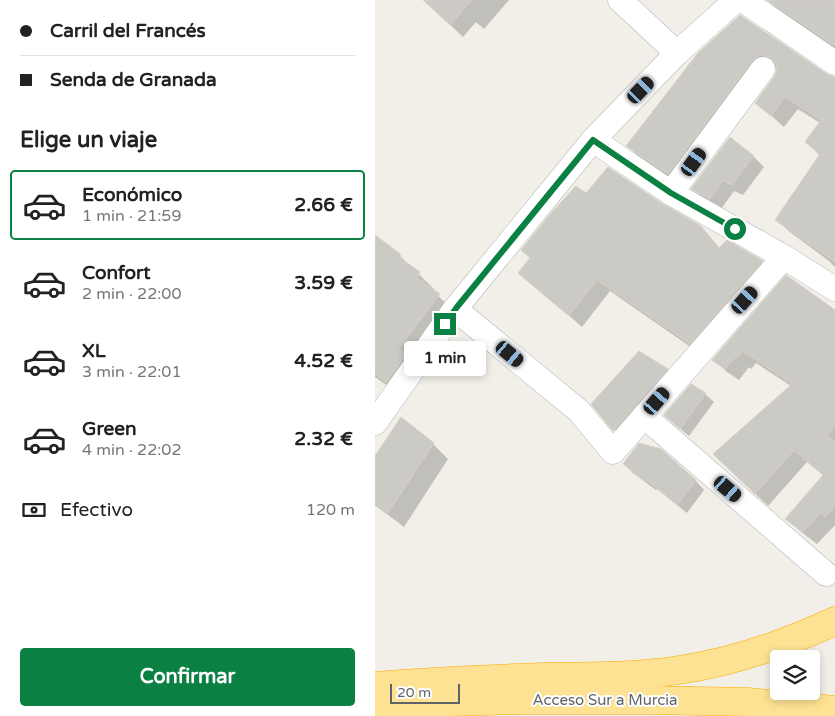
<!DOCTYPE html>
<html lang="es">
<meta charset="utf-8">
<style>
body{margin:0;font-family:"Varela Round",sans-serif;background:#f2f2f2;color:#222;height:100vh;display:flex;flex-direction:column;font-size:19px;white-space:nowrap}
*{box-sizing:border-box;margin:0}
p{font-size:16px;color:#767676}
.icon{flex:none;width:28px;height:28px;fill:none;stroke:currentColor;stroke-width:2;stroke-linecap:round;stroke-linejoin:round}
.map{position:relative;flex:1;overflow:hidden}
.sheet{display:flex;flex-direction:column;background:#fff;width:375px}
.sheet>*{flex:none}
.top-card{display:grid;align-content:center;height:110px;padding:0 20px;background:#fff}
.fabs{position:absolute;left:395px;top:650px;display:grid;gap:10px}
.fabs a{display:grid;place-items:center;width:50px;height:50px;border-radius:5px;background:#fff;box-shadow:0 2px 8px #0003;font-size:25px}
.scale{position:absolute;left:15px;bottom:12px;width:70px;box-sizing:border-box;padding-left:5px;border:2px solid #5f6368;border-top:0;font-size:14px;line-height:18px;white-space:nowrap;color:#5f6368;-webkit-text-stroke:4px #fff;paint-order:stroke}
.end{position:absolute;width:22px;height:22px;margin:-11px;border:6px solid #0b8043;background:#fff;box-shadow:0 0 0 2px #fff}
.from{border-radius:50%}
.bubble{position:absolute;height:35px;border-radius:5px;background:#fff;box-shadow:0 2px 8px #0003;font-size:16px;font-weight:700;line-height:35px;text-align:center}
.car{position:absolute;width:15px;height:30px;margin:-15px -8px;border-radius:6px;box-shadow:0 0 4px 1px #0007;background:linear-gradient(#222 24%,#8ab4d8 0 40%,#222 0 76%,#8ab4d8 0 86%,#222 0)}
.top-card b{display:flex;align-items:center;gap:18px;height:48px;font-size:19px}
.top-card b+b{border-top:1px solid #e0e0e0}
.top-card i{width:12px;height:12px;background:#222}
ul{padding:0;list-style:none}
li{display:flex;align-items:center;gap:15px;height:70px;margin:0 10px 8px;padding:0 10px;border:2px solid transparent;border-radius:5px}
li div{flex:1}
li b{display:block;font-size:19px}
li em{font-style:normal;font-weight:700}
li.current{border-color:#0b8043}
li>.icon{width:45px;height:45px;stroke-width:1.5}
h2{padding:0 20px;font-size:22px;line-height:60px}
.pay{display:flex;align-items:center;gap:12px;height:55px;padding:0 20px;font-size:19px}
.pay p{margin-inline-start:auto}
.cta{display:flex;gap:10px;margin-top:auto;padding:10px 20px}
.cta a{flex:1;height:58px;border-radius:5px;background:#0b8043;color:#fff;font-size:20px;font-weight:700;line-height:58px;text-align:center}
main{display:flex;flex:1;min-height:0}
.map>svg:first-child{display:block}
</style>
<main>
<section class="sheet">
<div class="top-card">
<b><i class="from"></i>Carril del Francés</b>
<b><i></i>Senda de Granada</b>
</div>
<h2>Elige un viaje</h2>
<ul>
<li class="current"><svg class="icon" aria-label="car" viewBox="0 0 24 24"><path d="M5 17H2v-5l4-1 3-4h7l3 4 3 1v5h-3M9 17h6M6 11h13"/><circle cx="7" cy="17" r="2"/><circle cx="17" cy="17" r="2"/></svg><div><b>Económico</b><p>1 min · 21:59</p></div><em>2.66 €</em></li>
<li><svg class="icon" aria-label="car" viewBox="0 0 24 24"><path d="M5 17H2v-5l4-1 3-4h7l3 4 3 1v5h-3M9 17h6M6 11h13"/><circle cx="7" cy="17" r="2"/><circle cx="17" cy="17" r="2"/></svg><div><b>Confort</b><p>2 min · 22:00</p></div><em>3.59 €</em></li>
<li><svg class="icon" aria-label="car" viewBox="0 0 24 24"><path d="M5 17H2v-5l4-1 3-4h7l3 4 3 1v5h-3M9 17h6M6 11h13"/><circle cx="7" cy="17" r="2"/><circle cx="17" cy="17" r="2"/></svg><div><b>XL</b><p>3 min · 22:01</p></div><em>4.52 €</em></li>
<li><svg class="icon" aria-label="car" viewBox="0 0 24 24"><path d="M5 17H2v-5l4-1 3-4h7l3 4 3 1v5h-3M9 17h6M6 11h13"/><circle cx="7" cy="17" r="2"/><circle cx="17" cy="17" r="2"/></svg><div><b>Green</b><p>4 min · 22:02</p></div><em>2.32 €</em></li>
</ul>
<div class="pay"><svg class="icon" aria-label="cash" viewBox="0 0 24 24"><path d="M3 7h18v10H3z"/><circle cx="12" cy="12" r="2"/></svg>Efectivo<p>120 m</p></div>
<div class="cta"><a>Confirmar</a></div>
</section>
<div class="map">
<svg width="460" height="716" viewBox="0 0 460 716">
<rect width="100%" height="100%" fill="#f1efe8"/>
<g fill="#0003">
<path d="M65,0h69l-25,29 -8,-7 -13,15 -18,-17z"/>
<path d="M393,0h67v49l-58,-40z"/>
<path d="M365,16l87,59 8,3v189l-6,-6 -39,-29 -13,-12 43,-64 -13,-14 13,-19 -22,-14 -14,18 -27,-24 18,-25 2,-10 -7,1 -89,117 -40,-27 -13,-13z"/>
<path d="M378,156l11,11 -21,28 -9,-4 -13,18 -17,-10 -11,-10z"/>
<path d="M211,195l77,10 37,22 20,22 42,13 12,12 -72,81 -92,-64 -28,36 -62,-54z"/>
<path d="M0,247l23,7 36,35 -1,2 21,20 -52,85 -27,-19z"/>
<path d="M460,311v214l-18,19 -17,-13 -13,-12 37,-43 -17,-14 -39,44 -41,-39 64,-81 -35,-23 -5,6 -2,-2 -10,13 -12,-8 -13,-12z"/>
<path d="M292,370l11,10 -53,61 -32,-37z"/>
<path d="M330,394l9,8 -25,34 -15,-12z"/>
<path d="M58,444l15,15 -44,68 -29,-22v-47z"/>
<path d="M249,464l71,16 9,10 -17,23 -30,-24 -1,1 -23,-17z"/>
</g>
<g fill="#cccac5" stroke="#d6d1c6">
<path d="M48,0h49l-22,25z"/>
<path d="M392,0h68v46z"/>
<path d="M365,15l87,59 8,3v185l-60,-42 45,-66 -15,-12 16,-22 -36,-23 -14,19 -16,-13 19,-26 3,-6 -1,-7 -5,-6 -7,-3 -6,1 -6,5 -84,113 -42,-28 72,-93z"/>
<path d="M355,137l24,19 -22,29 -9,-4 -13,18 -19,-10z"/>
<path d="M233,167l55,37 38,22 18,22 8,-8 36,21 -73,83 -93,-64 -28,36 -51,-43 12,-15 -9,-8 31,-38 24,-26 10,7z"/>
<path d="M0,235l24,18 4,7 17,12 -3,6 23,16 -41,55 7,5 -20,28 -11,-8z"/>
<path d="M411,275l49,35v114l-8,12 8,6v64l-10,11 -4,-4 -18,19 -18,-13 38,-44 -29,-25 -39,44 -42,-40 79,-70 -49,-33 -5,6 -2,-1 -11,13 -13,-9z"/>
<path d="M264,351l29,18 -55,62 -22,-27z"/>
<path d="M316,384l15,9 -26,36 -16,-14z"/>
<path d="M26,417l33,26 -46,70 -13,-10v-47z"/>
<path d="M264,443l22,6 35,31 -19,25 -30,-25 -1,1 -23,-17z"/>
</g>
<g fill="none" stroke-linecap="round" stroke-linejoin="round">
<g stroke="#b5b8bc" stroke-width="25">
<g id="street">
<path d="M245,0l57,53"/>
<path d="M368,0l92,63"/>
<path d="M218,140l78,53 113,64 51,32"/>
<path d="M296,193l92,-124"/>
<path d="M80,309l124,102 34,41 171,-195"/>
<path d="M269,416l182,158"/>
<path d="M0,423l80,-114 138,-169 84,-87 59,-53"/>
</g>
</g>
<g stroke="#f9ab00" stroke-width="29">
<g id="highway">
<path d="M0,686c56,-5 111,-7 167,-9 46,-1 92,0 137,-7 55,-8 106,-26 156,-49"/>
<path d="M0,704l147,-4h128l98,2 87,8"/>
</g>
</g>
<use href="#street" stroke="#fff" stroke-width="24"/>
<use href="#highway" stroke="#fde293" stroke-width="28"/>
</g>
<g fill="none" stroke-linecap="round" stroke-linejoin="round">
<path stroke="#0b8043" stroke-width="6" d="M70,324l12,-17 136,-167 78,53 64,36"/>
</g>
<g text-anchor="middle" stroke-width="4" stroke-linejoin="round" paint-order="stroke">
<g font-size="15" fill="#5f6368" stroke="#fff">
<text x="230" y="705">Acceso Sur a Murcia</text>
</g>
</g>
</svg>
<div class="fabs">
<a><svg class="icon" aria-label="layers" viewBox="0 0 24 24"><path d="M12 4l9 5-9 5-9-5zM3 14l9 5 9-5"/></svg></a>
</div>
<div class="scale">20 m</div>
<i class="end from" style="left:360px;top:229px"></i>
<i class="end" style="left:70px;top:324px"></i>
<div class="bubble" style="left:29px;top:341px;width:82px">1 min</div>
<i class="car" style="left:266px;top:90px;rotate:44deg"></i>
<i class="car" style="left:319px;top:162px;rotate:36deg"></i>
<i class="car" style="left:370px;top:300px;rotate:42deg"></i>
<i class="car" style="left:135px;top:354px;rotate:130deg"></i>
<i class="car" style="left:282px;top:401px;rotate:41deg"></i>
<i class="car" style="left:353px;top:489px;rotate:131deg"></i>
</div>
</main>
